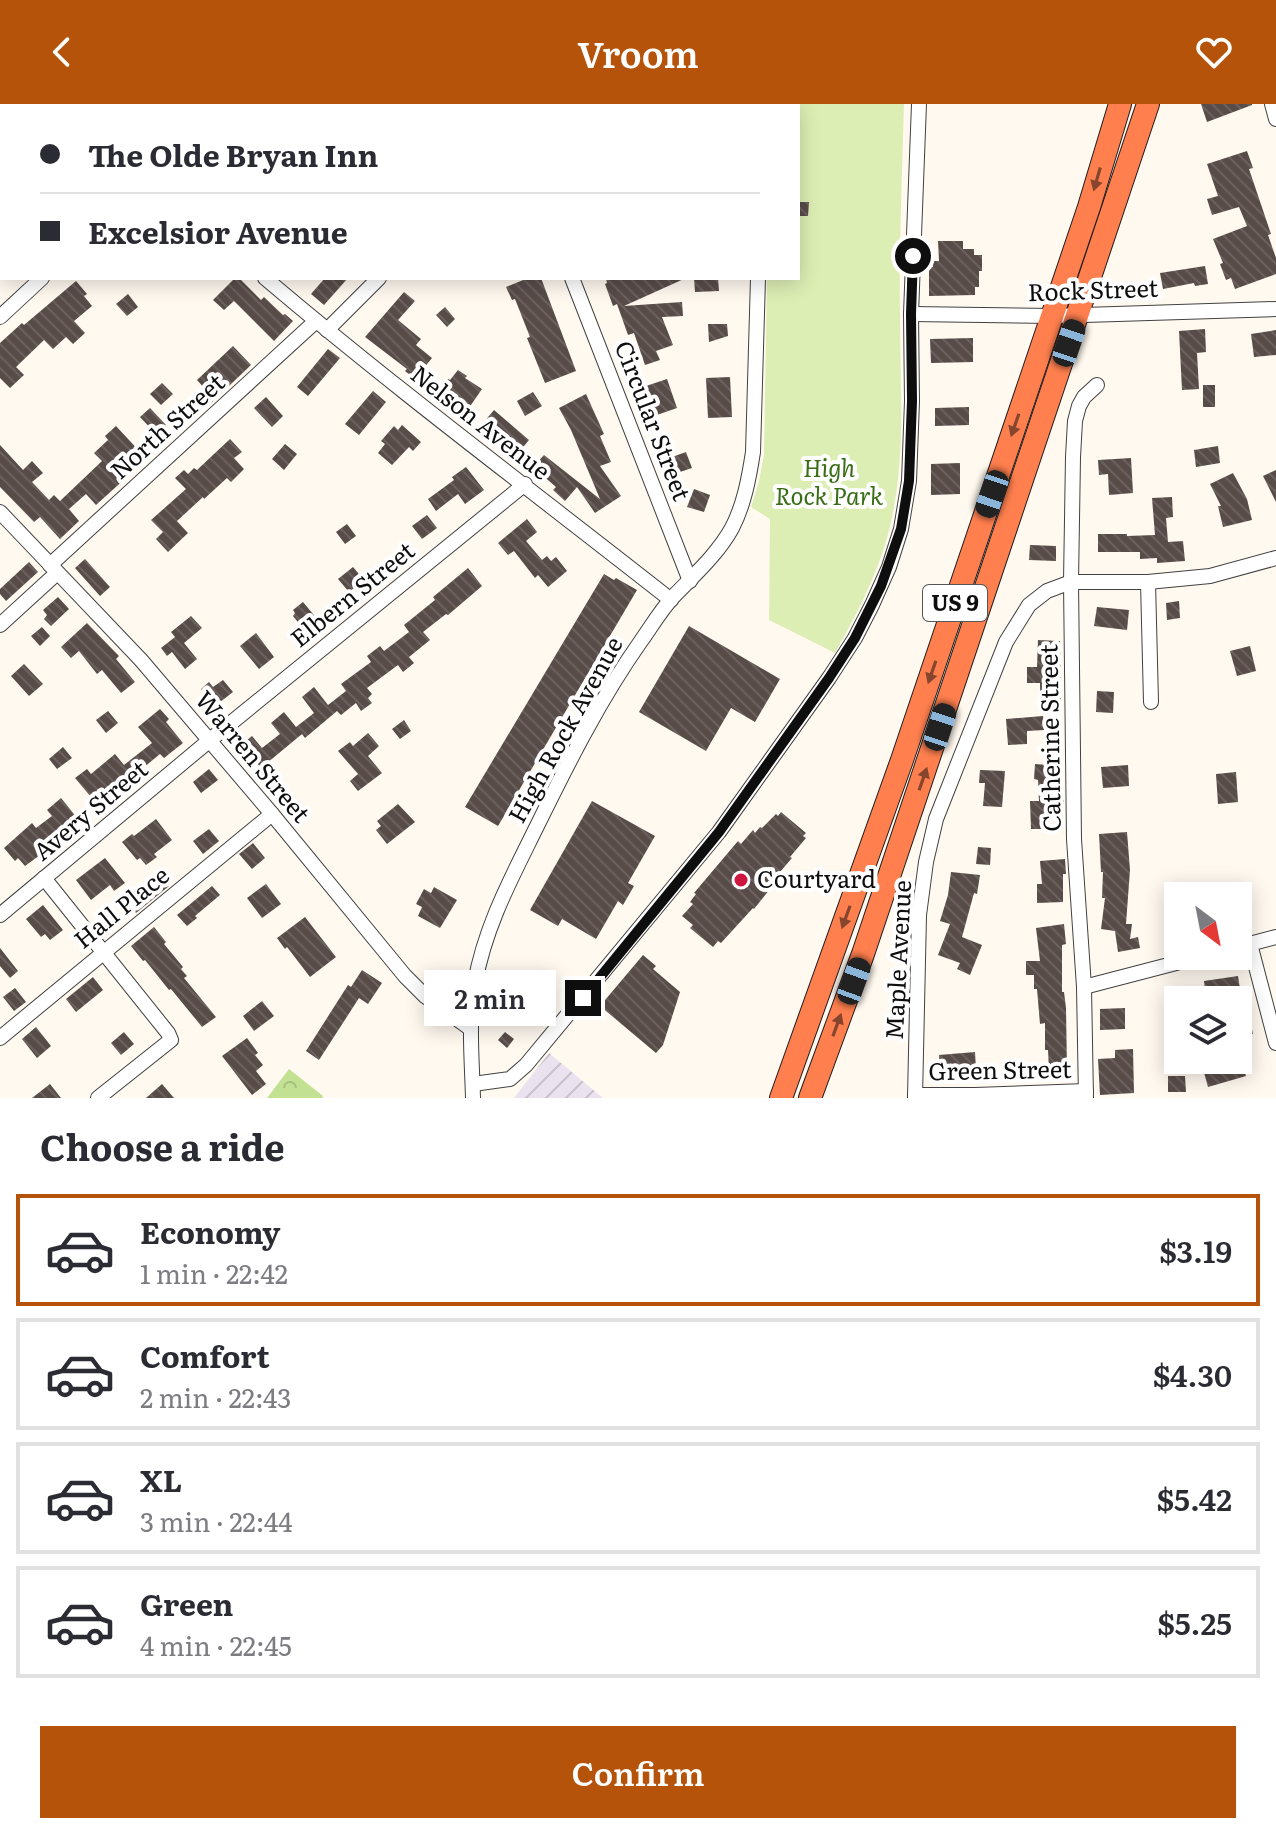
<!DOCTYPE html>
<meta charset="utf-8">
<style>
body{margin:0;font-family:Literata,serif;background:#f7f7f7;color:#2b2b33;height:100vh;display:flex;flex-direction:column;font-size:30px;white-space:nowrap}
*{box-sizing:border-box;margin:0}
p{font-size:26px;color:#7c7c81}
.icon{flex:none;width:44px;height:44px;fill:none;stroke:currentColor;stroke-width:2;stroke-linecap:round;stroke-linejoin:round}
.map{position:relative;height:994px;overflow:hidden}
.details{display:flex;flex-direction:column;background:#fff;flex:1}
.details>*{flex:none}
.guide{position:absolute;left:0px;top:0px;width:800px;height:176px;box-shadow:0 4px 20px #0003;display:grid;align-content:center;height:176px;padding:0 40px;background:#fff}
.needle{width:52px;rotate:148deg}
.buttons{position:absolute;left:1164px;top:778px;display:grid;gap:16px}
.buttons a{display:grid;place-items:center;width:88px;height:88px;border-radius:0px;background:#fff;box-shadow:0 4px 20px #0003;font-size:40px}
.end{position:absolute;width:36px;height:36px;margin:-18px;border:10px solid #0e0e0e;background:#fff;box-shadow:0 0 0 4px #fff}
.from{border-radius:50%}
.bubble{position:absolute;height:56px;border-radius:0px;background:#fff;box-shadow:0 4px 20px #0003;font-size:26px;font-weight:600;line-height:56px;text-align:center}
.car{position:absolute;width:24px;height:48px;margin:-24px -12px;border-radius:10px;box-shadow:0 0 6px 2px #0007;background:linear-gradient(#222 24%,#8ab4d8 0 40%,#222 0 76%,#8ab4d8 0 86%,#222 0)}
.guide b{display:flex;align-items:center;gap:28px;height:76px;font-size:30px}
.guide b+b{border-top:2px solid #e1e1e2}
.guide i{width:20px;height:20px;background:#2b2b33}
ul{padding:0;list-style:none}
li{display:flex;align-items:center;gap:24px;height:112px;margin:0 16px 12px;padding:0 24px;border:4px solid #e1e1e2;border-radius:0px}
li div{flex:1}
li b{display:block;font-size:30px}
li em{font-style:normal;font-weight:600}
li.on{border-color:#b45309}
li>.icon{width:72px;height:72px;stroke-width:1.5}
h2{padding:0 40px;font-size:36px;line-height:96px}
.button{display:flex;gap:16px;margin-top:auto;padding:16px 40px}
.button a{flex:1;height:92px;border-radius:0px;background:#b45309;color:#fff;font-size:32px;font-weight:600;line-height:92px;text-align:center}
header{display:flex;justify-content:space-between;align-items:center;height:104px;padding:0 40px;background:#b45309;color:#fff;font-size:36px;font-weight:600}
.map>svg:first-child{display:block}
</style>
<header><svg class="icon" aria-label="back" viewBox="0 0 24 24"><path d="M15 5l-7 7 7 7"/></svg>Vroom<svg class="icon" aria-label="heart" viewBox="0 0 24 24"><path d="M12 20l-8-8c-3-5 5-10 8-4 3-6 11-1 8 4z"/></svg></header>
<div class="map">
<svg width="1276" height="994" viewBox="0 0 1276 994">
<defs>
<pattern id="industrial-furrows" width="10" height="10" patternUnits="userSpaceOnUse" patternTransform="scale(2)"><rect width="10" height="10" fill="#eae2ee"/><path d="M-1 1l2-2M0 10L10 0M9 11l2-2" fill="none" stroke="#c8c1cb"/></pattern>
<pattern id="forest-crowns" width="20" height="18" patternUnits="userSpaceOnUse" patternTransform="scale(2)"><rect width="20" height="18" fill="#c3e192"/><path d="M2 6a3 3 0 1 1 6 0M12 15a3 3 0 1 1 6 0" fill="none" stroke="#a6c07d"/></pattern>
<pattern id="building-back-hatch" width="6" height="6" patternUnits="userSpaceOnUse" patternTransform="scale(2)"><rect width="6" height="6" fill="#584c49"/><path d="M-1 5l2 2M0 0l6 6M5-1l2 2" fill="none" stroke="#6b615f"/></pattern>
</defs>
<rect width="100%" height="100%" fill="#fff9f0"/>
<path fill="url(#industrial-furrows)" d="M549,949l54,45h-89z"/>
<path fill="#ddeeb4" d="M769,0h135c-2,71 -5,142 -4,214 0,60 5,123 -5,183 -8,55 -33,104 -60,152l-66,-33 1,-101 -19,-12 8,-26 5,-26 3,-177h31v-172h-29z"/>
<path fill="url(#forest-crowns)" d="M289,965l34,27 -1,2h-55z"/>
<g fill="url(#building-back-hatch)">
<path d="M1201,0h51v1l-45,17z"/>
<path d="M1247,47l6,17 -4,1 22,65 -3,1 8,23v16l-41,15 -4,-11 -5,2 -6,-16 3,-1 -10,-24 34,-13 -8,-19 -27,8 -5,-16 11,-3 -11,-32z"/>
<path d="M798,98h11l-1,14h-10z"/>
<path d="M938,137h25v8h11v6h8v16h-3v16h-4v8l-46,1v-29h4l-1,-6h7z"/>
<path d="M1205,162l3,18 -13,2 -1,-3 -31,6 -3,-16z"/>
<path d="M235,174h4l22,22 3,-3 19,18 2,-1 8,7 -19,20 -40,-40 -10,9 -11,-10z"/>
<path d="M325,174h23l-24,27 -13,-11z"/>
<path d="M528,174h13l35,93 -31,12 -18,-45 3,-1 -15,-38 -3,1 -6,-13z"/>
<path d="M606,174h80l-62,28 58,-4 1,14 -21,1 11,28 -17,6 4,9 -15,5 -11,-32 -6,2 -11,-31 -4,2 -8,-22 2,-1z"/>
<path d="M694,174h24l1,13 -24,1z"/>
<path d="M76,177l11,13 -3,2 8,10 -18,15 11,12 -12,11 -7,-7 -13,12 -9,-9 -28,27 8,8 -14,13 -10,-10v-35l22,-20 2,2z"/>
<path d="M404,188l11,9 -17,19 23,19 -5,6 16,13 -17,21 -10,-8 2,-2 -42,-32z"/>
<path d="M128,190l10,13 -11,9 -11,-12z"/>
<path d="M445,203l10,12 -8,8 -11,-12z"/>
<path d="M708,220h19l1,12 -19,6z"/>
<path d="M1205,225l1,23 -9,1 2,36 -17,1 -3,-59z"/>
<path d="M1276,226v25l-22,2 -3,-23z"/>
<path d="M973,234v24l-42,1 -1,-24z"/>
<path d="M233,242l18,19 -41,39 -9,-9 5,-5 -9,-10z"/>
<path d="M328,245l12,9 -32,38 -11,-9z"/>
<path d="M458,266l9,6 -2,2 17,11 -18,26 -28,-19 12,-17 2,1z"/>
<path d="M730,273l2,40 -24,1 -2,-40z"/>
<path d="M667,275l10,29 -23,8 -2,-4 -4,2 -7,-20 4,-2 -2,-5z"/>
<path d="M162,279l11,11 -12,11 -11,-11z"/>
<rect x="1203" y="281" width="12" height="22"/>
<path d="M373,287l13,11 -27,33 -14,-11z"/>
<path d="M533,288l9,14 -17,10 -8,-15z"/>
<path d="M586,290l18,40 -4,2 11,26 -11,4 21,30 -26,17 -18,-26 -12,14 -12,-11 3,-3 -23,-20 11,-12 56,44 -29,-69 -12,-22z"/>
<path d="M266,293l17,19 -11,11 -18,-19z"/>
<path d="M969,303v18l-34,1v-18z"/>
<path d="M150,304l16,17 -10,9 -16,-17z"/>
<path d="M494,306l35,30 -10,12 -8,-7 -2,3 -21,-17 3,-3 -7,-6z"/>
<path d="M402,321l19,17 -8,9 -4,-4 -17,18 -14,-12 7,-9 -4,-3 13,-15 4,4z"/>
<path d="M116,322l26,28 -19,17 5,5 -32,29 -10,-11 -17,15 10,12 -19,18 -20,-22 -6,5 -34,-35v-42l23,25 9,-9 11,12 -11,9 17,18 5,-5 6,6 42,-40 -8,-8 14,-13 -3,-4z"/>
<path d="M230,335l12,13 -8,6 10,11 -13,13 -4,-4 -23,21 -1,-2 -26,24 11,12 -20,19 -12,-13 7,-7 -12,-12 35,-31 -11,-11 9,-8 4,4 6,-6 3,2z"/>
<path d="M285,340l12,10 -13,16 -12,-11z"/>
<path d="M1218,342l2,17 -24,4 -2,-17z"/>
<path d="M686,348l6,16 -15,5 -5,-16z"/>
<path d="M1131,354l2,35 -24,2 -1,-21 -9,1 -1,-15z"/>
<path d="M960,359v31l-29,1v-31z"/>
<path d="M466,363l18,23 -19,14 -7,-10 -22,17 -8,-12 26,-19 -2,-3z"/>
<path d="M1276,366v32l-13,-26z"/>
<path d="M1233,369l14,26 5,21 -29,7 -5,-21h3l-11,-22z"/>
<path d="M694,385l16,6 -6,17 -17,-5z"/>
<path d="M1172,393l1,20 -7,1 2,24 15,-1 2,20 -28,2v-5l-17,1v-7h-42v-18h29v2l28,-1 -3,-37z"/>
<path d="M427,411l10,13 -15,11 -10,-13z"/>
<path d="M527,415l10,13 -11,9 16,19 5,-4 4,5 5,-4 11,14 -19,16 -10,-12 -3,3 -21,-27 -6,4 -10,-12z"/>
<path d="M347,420l9,12 -11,8 -9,-12z"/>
<path d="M1030,441l26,1v15l-27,-1z"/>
<path d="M85,455l25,28 -10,9 -25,-28z"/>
<path d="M29,458l9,10 -32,29 -6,-7v-5z"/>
<path d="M353,463l11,13 -15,12 -11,-13z"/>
<path d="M468,464l14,18 -34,29 -2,-1 -23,18 7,8 -21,17 5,6 -11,9 -5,-7 -31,23 5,6 -4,4 4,5 -11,8 -5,-8 -15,12 -4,-4 -32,27 -3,-4 -41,34 -19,-24 10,-8 10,12 18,-14 -9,-11 13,-11 12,15 18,-14 -12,-16 12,-10 14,18 18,-14 -5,-7 30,-22 -4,-6 13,-10 4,5 25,-19 -5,-7 31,-25 -2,-3z"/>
<path d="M604,470l10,6 2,-2 21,12 -139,236 -33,-19z"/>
<path d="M58,493l11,12 -18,17 -7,-7 3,-4 -4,-5z"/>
<path d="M1179,497l1,17 -13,2 -1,-17z"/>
<path d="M303,498l15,18 -13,11 -12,-15 2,-3 -2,-3z"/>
<path d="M1097,503l32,3 -2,20 -33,-4z"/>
<path d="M191,512l11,12 -18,15 13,16 -12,10 -13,-17 -5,4 -6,-8 14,-11 -4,-5z"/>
<path d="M87,519l32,33 -3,3 19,23 -14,11 -19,-23 -5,4 -18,-23 -8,7 -10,-11z"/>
<path d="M689,522l91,53 -25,43 -24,-14 -25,43 -67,-39z"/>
<path d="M42,523l8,9 -10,10 -9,-10z"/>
<path d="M256,529l18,24 -15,12 -19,-23z"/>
<path d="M1038,536l22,1 1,67h-21v-25h-13v-16h10z"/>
<path d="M1250,542l6,25 -19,5 -7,-25z"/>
<path d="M24,560l19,20 -14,12 -18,-20z"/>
<path d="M223,576l10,12 -18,14 -14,-17 8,-7 4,5z"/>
<path d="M1097,587l17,1 -1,21 -17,-1z"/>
<path d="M160,605l9,10 -3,3 17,21 -19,15 -4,-4 -23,19 -1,-2 -40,32 -21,-25 12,-9 4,5 24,-20 9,11 28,-22 -14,-16z"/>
<path d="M108,607l10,12 -12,10 -10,-13z"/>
<path d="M1043,612l1,14 -17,1v13l-19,1 -2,-26z"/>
<path d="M404,616l7,11 -11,8 -8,-10z"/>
<path d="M368,629l11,13 -11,10 14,17 -24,18 -8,-10 8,-7 -20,-23 12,-9 3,4z"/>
<path d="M63,643l9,11 -15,11 -8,-10z"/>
<path d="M1035,660l26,2 -2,30h5v16h-17l1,17h-17l-1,-28h9l-1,-21 -4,-1z"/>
<path d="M1128,661l1,21 -26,2 -2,-21z"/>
<path d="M209,665l9,11 -17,13 -8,-11z"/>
<path d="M980,666l25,1 -3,36 -19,-1 2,-23h-6z"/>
<path d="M1236,668l2,30 -20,2 -2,-30z"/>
<path d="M61,694l17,21 -41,33 3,3 -15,11 -7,-8 -3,3 -11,-13 28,-25 4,5 16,-12 -5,-6z"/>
<path d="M592,697l63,35 -27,47 6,3 -11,19 -5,-4 -22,38 -34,-20 -4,7 -28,-16z"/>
<path d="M398,700l17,18 -28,22 -11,-14 5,-4 -4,-5z"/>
<path d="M781,708l25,21 -3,3 3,2 -16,19 2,1 -12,14 2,2 -28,35 -1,-1 -32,35 -3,-2 -5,6 -23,-19 3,-3 -11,-9 11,-12 -3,-2 6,-8 -2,-1 44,-52 3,3 12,-14 2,3 5,-6 2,1 14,-14 2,2z"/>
<path d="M156,715l16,21 -18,14 3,3 -11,8 -6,-7 -3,2 -15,-18 10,-8 2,2z"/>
<path d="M209,725l10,12 -16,13 -10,-13z"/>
<path d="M1127,728l3,38 -4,54h6l-2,15 8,-2 2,11 -22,4 -3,-21 -14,-2 4,-31h-3l1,-26h-2l-2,-38z"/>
<path d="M253,739l12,15 -13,11 -13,-15z"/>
<path d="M978,743l13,1 -1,17 -14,-1z"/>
<path d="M105,754l20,25 -11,8 -4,-6 -19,15 -15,-20z"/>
<path d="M1065,755l1,15h-3v28l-26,1v-19h5l-2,-23z"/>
<path d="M951,768l29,3 -3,19 -3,-1 -12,44 20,8 -12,30 -13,-6 3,-6 -22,-8 12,-31 -10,-3 8,-26z"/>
<path d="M161,773l8,9 -33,27 -8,-11z"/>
<path d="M266,780l15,20 -19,14 -15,-20z"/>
<path d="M212,782l8,9 -25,21 2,2 -10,8 -10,-11z"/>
<path d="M434,783l23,13 -17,28 -22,-12 4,-9 -6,-3 8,-15 7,4z"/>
<path d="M43,801l20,25 -13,10 -5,-6 -4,3 -15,-18z"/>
<path d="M305,813l31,40 -26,20 -23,-30 -2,2 -8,-11z"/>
<path d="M1064,820l2,20 -4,1v47h2l2,16 1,62 -18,1 -1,-21h-3v-27l-5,1 -3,-35h-3v-14h-8v-14h14l-4,-33z"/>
<path d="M154,823l12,15 -2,2 19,23 -2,2 6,7 -3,2 32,39 -14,10 -31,-38 -2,1 -24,-30 -2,1 -12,-15z"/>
<path d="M0,844l18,23 -8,7 -10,-12z"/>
<path d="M643,851l13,11 -3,3 27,23 -17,53 -7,8 -56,-47z"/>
<path d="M362,866l20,13 -14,21 -9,-6 -40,62 -13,-9 42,-66 3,2z"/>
<path d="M1238,872l2,13 -12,2 1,8 -23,1 -2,-19z"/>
<path d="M93,873l10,13 -27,22 -10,-13z"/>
<path d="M15,884l11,14 -12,9 -11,-14z"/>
<path d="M262,897l12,15 -20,15 -11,-15z"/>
<path d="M1125,904v21l-25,1v-21z"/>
<path d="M1249,912l4,18 -15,3v-18z"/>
<path d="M36,923l15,19 -14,12 -15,-19z"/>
<path d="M124,928l10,12 -13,11 -10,-12z"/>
<path d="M505,928l9,7 -7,9 -9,-8z"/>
<path d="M247,934l11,15 -3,2 8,10 -7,6 10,13 -14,11 -30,-39z"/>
<path d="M1133,945l1,44 -34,2 -2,-36 17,-1v-8z"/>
<path d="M975,948l1,18 -36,3 -1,-18z"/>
<path d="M1221,956h20l5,16 -38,11 -6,-22z"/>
<path d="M1168,972h17l1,16h-18z"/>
<path d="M50,980l11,14h-29z"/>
<path d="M162,980l12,14h-28z"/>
</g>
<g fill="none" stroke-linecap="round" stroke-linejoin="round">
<g stroke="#414141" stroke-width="16">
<g id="minor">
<path d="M59,0l3,2"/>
<path d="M376,0l2,2"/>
<path d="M501,0l1,2"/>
<path d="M640,0v2"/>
<path d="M1272,0l4,15"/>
<path d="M229,2l2,-2"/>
<path d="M760,2v-2"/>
<path d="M265,174c132,112 270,215 406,322"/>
<path d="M572,174l118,303"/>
<path d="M911,210l141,2 224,-7"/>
<path d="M0,213l42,-39"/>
<path d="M327,226l52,-52"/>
<path d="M0,408l141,148 131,154 133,162 20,20 46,33"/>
<path d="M50,461l266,-244"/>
<path d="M1148,478l3,120"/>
<path d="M0,521l57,-52"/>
<path d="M44,774l124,155 3,7 -73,58"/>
<path d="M0,811l210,-175 315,-256"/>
<path d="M1250,840l26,99"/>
<path d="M1238,843l38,-10"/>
<path d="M1084,883l119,-31"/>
<path d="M0,934l272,-224"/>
<path d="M473,980l37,-5 16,-14 193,-233 110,-154 26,-40 17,-33 17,-38 12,-38 8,-48 3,-80 -1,-87 8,-210"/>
<path d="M915,991h60l111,-4"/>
<path d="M473,994c-1,-38 -5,-77 2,-115 10,-57 37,-106 62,-157 31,-63 63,-127 104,-185 10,-14 20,-31 32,-44 21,-22 44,-42 59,-69 12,-23 17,-50 21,-76l5,-174"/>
<path d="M915,994l4,-183 7,-53 10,-43 70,-177 23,-37 18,-14 24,-9h77l62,-6 66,-18"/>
<path d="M1086,994l-2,-111 -10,-148 -3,-257 2,-125 2,-36 4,-15 5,-9 13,-12"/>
</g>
</g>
<g stroke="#1f1f1f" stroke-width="24">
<g id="highway">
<path d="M781,994l121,-338 187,-553 31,-103"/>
<path d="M810,994l53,-144 285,-850"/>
</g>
</g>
<use href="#minor" stroke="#fff" stroke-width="14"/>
<use href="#highway" stroke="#ff7f4e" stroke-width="22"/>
</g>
<defs><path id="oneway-solid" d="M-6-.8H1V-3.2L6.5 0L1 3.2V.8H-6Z" transform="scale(2)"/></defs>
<g fill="#86462e">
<use href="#oneway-solid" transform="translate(1097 75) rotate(106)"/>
<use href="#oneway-solid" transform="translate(1015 321) rotate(109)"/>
<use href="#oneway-solid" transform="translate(932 568) rotate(109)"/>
<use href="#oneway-solid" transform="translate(923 675) rotate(-71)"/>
<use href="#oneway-solid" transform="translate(846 813) rotate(110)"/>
<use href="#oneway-solid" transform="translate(837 921) rotate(-70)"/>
</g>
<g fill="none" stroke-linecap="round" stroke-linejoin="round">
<path stroke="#0e0e0e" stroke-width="10" d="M583,894l136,-166 110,-154 26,-40 26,-52 20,-57 8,-48 3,-80 -1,-87 2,-58"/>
</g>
<circle fill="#cd1741" stroke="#fff" stroke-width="3" cx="741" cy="776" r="8"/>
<g text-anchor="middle" stroke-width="8" stroke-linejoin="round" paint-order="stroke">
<rect fill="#fff" stroke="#565656" stroke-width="2" x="923" y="481" width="64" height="36" rx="6"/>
<g font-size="22" font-weight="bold" fill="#0e0e0e">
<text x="955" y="507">US 9</text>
</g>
<g font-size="24" fill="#0e0e0e" stroke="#fff">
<text transform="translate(1093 187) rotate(-2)" y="8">Rock Street</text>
<text transform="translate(652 317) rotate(69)" y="8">Circular Street</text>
<text transform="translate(480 319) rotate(38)" y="8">Nelson Avenue</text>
<text transform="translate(168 323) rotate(-42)" y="8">North Street</text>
<text transform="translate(353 491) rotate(-39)" y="8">Elbern Street</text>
<text transform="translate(566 626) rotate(-61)" y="8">High Rock Avenue</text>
<text transform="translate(1051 634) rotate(-91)" y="8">Catherine Street</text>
<text transform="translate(252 653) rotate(50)" y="8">Warren Street</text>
<text transform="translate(91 707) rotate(-40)" y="8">Avery Street</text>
<text transform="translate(122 804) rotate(-39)" y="8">Hall Place</text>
<text transform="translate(899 856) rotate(-87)" y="8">Maple Avenue</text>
<text transform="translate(1000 967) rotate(-1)" y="8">Green Street</text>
</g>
<g font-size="24" font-style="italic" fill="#396d17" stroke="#fff">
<text x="829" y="373">High<tspan x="829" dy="28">Rock Park</tspan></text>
</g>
<g font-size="24" fill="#0e0e0e" stroke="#fff" text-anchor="start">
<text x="757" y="784">Courtyard</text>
</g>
</g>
</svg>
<div class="buttons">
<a><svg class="needle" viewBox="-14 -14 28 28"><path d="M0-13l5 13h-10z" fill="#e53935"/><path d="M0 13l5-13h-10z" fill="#7c7c81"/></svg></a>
<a><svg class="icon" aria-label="layers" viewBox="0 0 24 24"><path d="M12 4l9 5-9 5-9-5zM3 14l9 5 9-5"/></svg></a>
</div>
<i class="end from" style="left:913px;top:152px"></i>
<i class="end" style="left:583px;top:894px"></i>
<div class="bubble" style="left:424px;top:866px;width:132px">2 min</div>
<i class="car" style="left:1069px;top:239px;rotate:19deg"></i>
<i class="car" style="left:992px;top:390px;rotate:199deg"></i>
<i class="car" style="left:940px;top:623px;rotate:18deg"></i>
<i class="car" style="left:854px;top:877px;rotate:20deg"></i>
<div class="guide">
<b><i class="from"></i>The Olde Bryan Inn</b>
<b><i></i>Excelsior Avenue</b>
</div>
</div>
<section class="details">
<h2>Choose a ride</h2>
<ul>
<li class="on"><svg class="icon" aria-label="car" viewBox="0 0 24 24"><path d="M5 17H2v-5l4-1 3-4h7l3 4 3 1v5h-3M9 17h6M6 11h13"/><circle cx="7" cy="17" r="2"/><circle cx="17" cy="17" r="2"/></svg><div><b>Economy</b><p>1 min · 22:42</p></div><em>$3.19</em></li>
<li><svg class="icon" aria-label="car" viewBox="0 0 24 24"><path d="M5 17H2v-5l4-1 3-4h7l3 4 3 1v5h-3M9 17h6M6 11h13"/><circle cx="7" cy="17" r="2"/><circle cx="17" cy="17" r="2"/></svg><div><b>Comfort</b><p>2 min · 22:43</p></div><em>$4.30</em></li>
<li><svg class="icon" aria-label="car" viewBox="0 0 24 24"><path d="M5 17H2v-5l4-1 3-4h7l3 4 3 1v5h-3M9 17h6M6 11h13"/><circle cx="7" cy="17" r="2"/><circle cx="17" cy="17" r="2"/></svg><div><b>XL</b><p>3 min · 22:44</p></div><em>$5.42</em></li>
<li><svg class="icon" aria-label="car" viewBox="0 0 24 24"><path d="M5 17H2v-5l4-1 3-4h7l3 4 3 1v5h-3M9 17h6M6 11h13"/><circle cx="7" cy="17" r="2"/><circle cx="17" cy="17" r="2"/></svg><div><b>Green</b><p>4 min · 22:45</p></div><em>$5.25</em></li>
</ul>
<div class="button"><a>Confirm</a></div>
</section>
